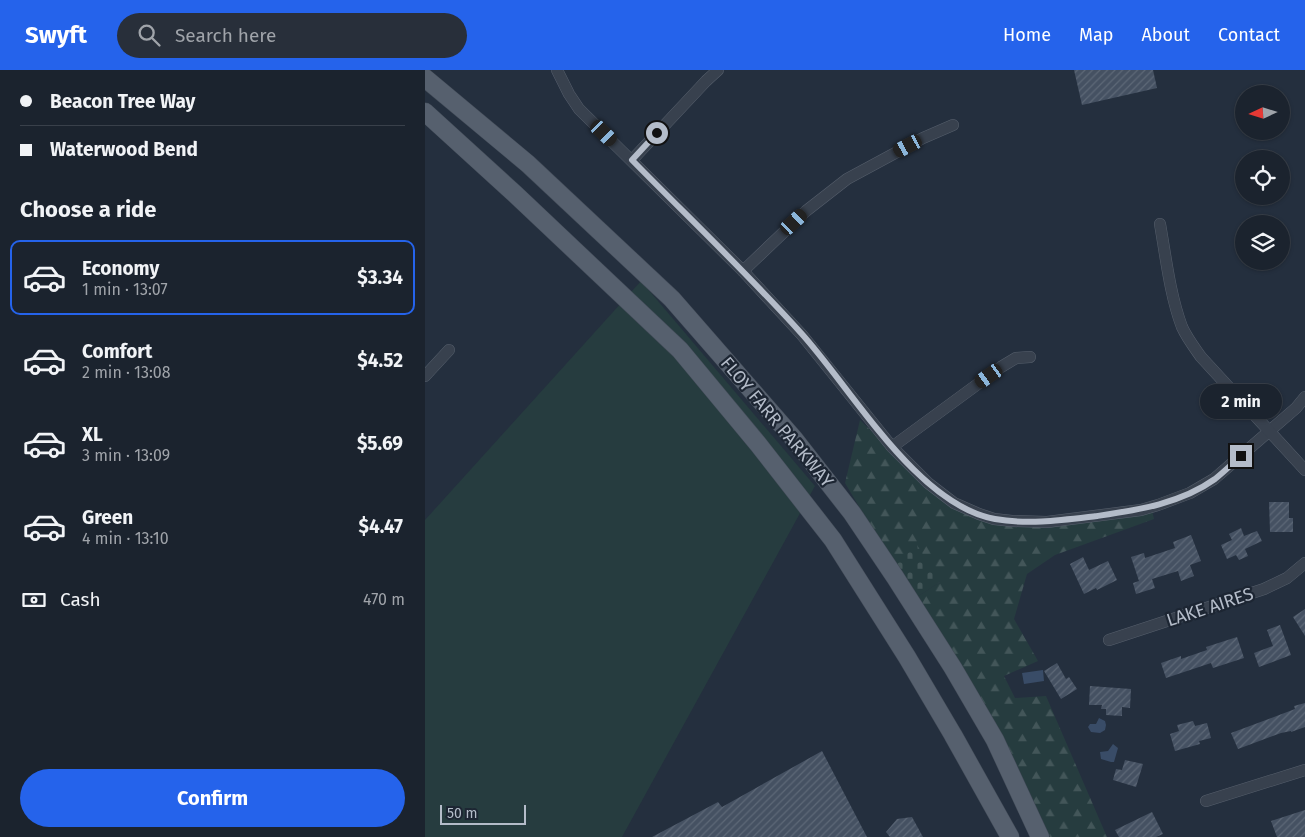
<!DOCTYPE html>
<meta charset="utf-8">
<style>
body{margin:0;font-family:"Fira Sans",sans-serif;background:#282f3a;color:#f1f3f6;height:100vh;display:flex;flex-direction:column;font-size:19px;white-space:nowrap}
*{box-sizing:border-box;margin:0}
p{font-size:16px;color:#a0a4aa}
.icon{flex:none;width:28px;height:28px;fill:none;stroke:currentColor;stroke-width:2;stroke-linecap:round;stroke-linejoin:round}
.map{position:relative;flex:1;overflow:hidden}
.side{display:flex;flex-direction:column;background:#1b232e;width:425px}
.side>*{flex:none}
.guide{display:grid;align-content:center;height:110px;padding:0 20px;background:#1b232e}
.needle{width:32px;rotate:266deg}
.buttons{position:absolute;left:810px;top:15px;display:grid;gap:10px}
.buttons a{display:grid;place-items:center;width:55px;height:55px;border-radius:50%;background:#1b232e;box-shadow:0 1px 4px #0004,0 0 0 1px #39404a;font-size:25px}
.scale{position:absolute;left:15px;bottom:12px;width:86px;box-sizing:border-box;padding-left:5px;border:2px solid #b4bcc9;border-top:0;font-size:14px;line-height:18px;white-space:nowrap;color:#b4bcc9;-webkit-text-stroke:4px #1d2633;paint-order:stroke}
.end{position:absolute;width:22px;height:22px;margin:-11px;border:6px solid #b4bcc9;background:#111;box-shadow:0 0 0 2px #111}
.from{border-radius:50%}
.bubble{position:absolute;height:35px;border-radius:18px;background:#1b232e;box-shadow:0 1px 4px #0004,0 0 0 1px #39404a;font-size:16px;font-weight:700;line-height:35px;text-align:center}
.car{position:absolute;width:15px;height:30px;margin:-15px -8px;border-radius:6px;box-shadow:0 0 4px 1px #0007;background:linear-gradient(#222 24%,#8ab4d8 0 40%,#222 0 76%,#8ab4d8 0 86%,#222 0)}
.guide b{display:flex;align-items:center;gap:18px;height:48px;font-size:19px}
.guide b+b{border-top:1px solid #39404a}
.guide i{width:12px;height:12px;background:#f1f3f6}
ul{padding:0;list-style:none}
li{display:flex;align-items:center;gap:15px;height:75px;margin:0 10px 8px;padding:0 10px;border:2px solid transparent;border-radius:10px}
li div{flex:1}
li b{display:block;font-size:19px}
li em{font-style:normal;font-weight:700}
li.current{border-color:#2563eb}
li>.icon{width:45px;height:45px;stroke-width:1.5}
h2{padding:0 20px;font-size:22px;line-height:60px}
.pay{display:flex;align-items:center;gap:12px;height:55px;padding:0 20px;font-size:19px}
.pay p{margin-inline-start:auto}
.primary-button{display:flex;gap:10px;margin-top:auto;padding:10px 20px}
.primary-button a{flex:1;height:58px;border-radius:30px;background:#2563eb;color:#fff;font-size:20px;font-weight:700;line-height:58px;text-align:center}
header{display:flex;align-items:center;gap:30px;box-sizing:border-box;height:70px;padding:0 25px;background:#2563eb;color:#fff}
header strong{font-size:24px}
nav{display:flex;gap:28px;margin-inline-start:auto;font-size:18px}
.search{width:350px;height:45px;background:#282f3a;display:flex;align-items:center;gap:12px;box-sizing:border-box;padding:0 18px;border-radius:28px;color:#a0a4aa;font-size:19px}
main{display:flex;flex:1;min-height:0}
.map>svg:first-child{display:block}
</style>
<header>
<strong>Swyft</strong>
<div class="search"><svg class="icon" aria-label="search" viewBox="0 0 24 24"><circle cx="10" cy="10" r="6"/><path d="M15 15l6 6"/></svg>Search here</div>
<nav><a>Home</a><a>Map</a><a>About</a><a>Contact</a></nav>
</header>
<main>
<section class="side">
<div class="guide">
<b><i class="from"></i>Beacon Tree Way</b>
<b><i></i>Waterwood Bend</b>
</div>
<h2>Choose a ride</h2>
<ul>
<li class="current"><svg class="icon" aria-label="car" viewBox="0 0 24 24"><path d="M5 17H2v-5l4-1 3-4h7l3 4 3 1v5h-3M9 17h6M6 11h13"/><circle cx="7" cy="17" r="2"/><circle cx="17" cy="17" r="2"/></svg><div><b>Economy</b><p>1 min · 13:07</p></div><em>$3.34</em></li>
<li><svg class="icon" aria-label="car" viewBox="0 0 24 24"><path d="M5 17H2v-5l4-1 3-4h7l3 4 3 1v5h-3M9 17h6M6 11h13"/><circle cx="7" cy="17" r="2"/><circle cx="17" cy="17" r="2"/></svg><div><b>Comfort</b><p>2 min · 13:08</p></div><em>$4.52</em></li>
<li><svg class="icon" aria-label="car" viewBox="0 0 24 24"><path d="M5 17H2v-5l4-1 3-4h7l3 4 3 1v5h-3M9 17h6M6 11h13"/><circle cx="7" cy="17" r="2"/><circle cx="17" cy="17" r="2"/></svg><div><b>XL</b><p>3 min · 13:09</p></div><em>$5.69</em></li>
<li><svg class="icon" aria-label="car" viewBox="0 0 24 24"><path d="M5 17H2v-5l4-1 3-4h7l3 4 3 1v5h-3M9 17h6M6 11h13"/><circle cx="7" cy="17" r="2"/><circle cx="17" cy="17" r="2"/></svg><div><b>Green</b><p>4 min · 13:10</p></div><em>$4.47</em></li>
</ul>
<div class="pay"><svg class="icon" aria-label="cash" viewBox="0 0 24 24"><path d="M3 7h18v10H3z"/><circle cx="12" cy="12" r="2"/></svg>Cash<p>470 m</p></div>
<div class="primary-button"><a>Confirm</a></div>
</section>
<div class="map">
<svg width="880" height="767" viewBox="0 0 880 767">
<defs>
<pattern id="forest-firs" width="22" height="20" patternUnits="userSpaceOnUse" patternTransform="scale(1.25)"><rect width="22" height="20" fill="#263c3f"/><path d="M5 1l3.5 6h-7zM16 11l3.5 6h-7z" fill="#435659"/></pattern>
<pattern id="cemetery-stones" width="16" height="16" patternUnits="userSpaceOnUse" patternTransform="scale(1.25)"><rect width="16" height="16" fill="#263c3f"/><path d="M2 7V4a2 2 0 0 1 4 0v3zM10 15v-3a2 2 0 0 1 4 0v3z" fill="#435659"/></pattern>
<pattern id="building-hatch" width="6" height="6" patternUnits="userSpaceOnUse" patternTransform="scale(1.25)"><rect width="6" height="6" fill="#455162"/><path d="M-1 1l2-2M0 6l6-6M5 7l2-2" fill="none" stroke="#5d6877"/></pattern>
</defs>
<rect width="100%" height="100%" fill="#242f3e"/>
<path fill="#263c3f" d="M216,211l174,205 -193,351h-197v-317z"/>
<path fill="url(#forest-firs)" d="M435,350l72,71 45,27 73,7 102,-15 2,9 -99,36 -28,19 -13,45 24,42 -34,15 11,22 31,-2 61,141h-57l-44,-95 -89,-145 23,-15 -48,-20 -47,-79z"/>
<path fill="url(#cemetery-stones)" d="M492,475l23,37 -23,15 -25,-35z"/>
<g fill="#394c67">
<path d="M618,600l1,11 -20,3 -2,-11z"/>
<path d="M674,648l6,3 1,4 -1,5 -5,3 -9,-1 -3,-5 2,-3h6z"/>
<path d="M688,674l5,4 -4,14h-3l-10,-3 -1,-7 8,-1z"/>
</g>
<g fill="url(#building-hatch)">
<path d="M649,0h79l4,18 -75,17z"/>
<path d="M844,432h20v16h4v14h-23z"/>
<path d="M816,458l3,8 13,-5 5,10 -17,8 3,7 -9,4 -3,-5 -9,4 -6,-14 11,-5 -3,-6z"/>
<path d="M766,465l10,26 -11,4 4,11 -13,5 -3,-10 -26,8 3,9 -19,6 -3,-11 6,-2 -8,-24 13,-4 1,5 30,-10 -2,-6z"/>
<path d="M658,487l6,13 19,-9 9,19 -20,10 -1,-2 -12,6 -14,-30z"/>
<path d="M880,539v27l-12,-19z"/>
<path d="M855,555l11,30 -32,12 -5,-14 19,-7 -6,-16z"/>
<path d="M812,567l7,21 -31,10 -2,-5 -45,15 -5,-15 20,-7v3l26,-9 -1,-3z"/>
<path d="M632,593l9,16 3,-2 8,12 -16,10 -17,-28z"/>
<path d="M665,616l41,3 -1,19 -8,-1v9l-16,-1v-6h-5l1,-4h-13z"/>
<path d="M880,633v24l-14,5v-1l-10,2 -43,16 -7,-16 64,-24 -1,-3z"/>
<path d="M768,651l2,5 12,-3 4,15 -12,3 1,3 -25,7 -5,-17 9,-3 -2,-6z"/>
<path d="M397,681l45,86h-215l66,-35 4,5z"/>
<path d="M700,690l18,4 -7,23 -23,-7 3,-11 6,1z"/>
<path d="M880,740v27h-28l-6,-16z"/>
<path d="M727,742l11,22 -7,3h-37l-4,-7z"/>
<path d="M487,747l11,20h-33l-4,-5 11,-13z"/>
</g>
<g fill="none" stroke-linecap="round" stroke-linejoin="round">
<g stroke="#565f6c" stroke-width="12">
<g id="street">
<path d="M132,0l12,24 10,15 164,162 59,64 90,112 36,36 26,20 25,11 15,5 18,2 35,1 94,-12 17,-5 32,-12 24,-14 82,-71 9,-11"/>
<path d="M207,90l74,-79 12,-11"/>
<path d="M735,154c6,34 10,71 22,103 5,11 12,20 19,30l104,113"/>
<path d="M318,201l63,-60 41,-32 76,-41 30,-13"/>
<path d="M0,306l24,-26"/>
<path d="M467,377l109,-80 15,-9 14,-1"/>
<path d="M684,570l155,-51 23,-11 18,-15"/>
<path d="M781,731l99,-31"/>
</g>
</g>
<g stroke="#414a57" stroke-width="19">
<g id="primary">
<path d="M0,8l103,86 144,135 123,141 57,73 43,64 58,91 42,72 45,97"/>
<path d="M0,42l90,82 165,156 78,94 75,96 74,117 46,78 57,102"/>
</g>
</g>
<use href="#street" stroke="#38414e" stroke-width="11"/>
<use href="#primary" stroke="#56606e" stroke-width="18"/>
</g>
<g fill="none" stroke-linecap="round" stroke-linejoin="round">
<path stroke="#b4bcc9" stroke-width="6" d="M232,63l-25,27c56,57 115,113 169,173 51,56 116,172 194,186 34,6 68,1 102,-3 40,-6 83,-12 118,-37 9,-7 18,-16 26,-23"/>
</g>
<g text-anchor="middle" stroke-width="4.5" stroke-linejoin="round" paint-order="stroke">
<g font-size="18" fill="#b4bcc9" stroke="#1d2633">
<text transform="translate(352 352) rotate(50)" y="6">FLOY FARR PARKWAY</text>
<text transform="translate(785 537) rotate(-18)" y="6">LAKE AIRES</text>
</g>
</g>
</svg>
<div class="buttons">
<a><svg class="needle" viewBox="-14 -14 28 28"><path d="M0-13l5 13h-10z" fill="#e53935"/><path d="M0 13l5-13h-10z" fill="#a0a4aa"/></svg></a>
<a><svg class="icon" aria-label="locate" viewBox="0 0 24 24"><circle cx="12" cy="12" r="6"/><path d="M12 2v4M12 18v4M2 12h4M18 12h4"/></svg></a>
<a><svg class="icon" aria-label="layers" viewBox="0 0 24 24"><path d="M12 4l9 5-9 5-9-5zM3 14l9 5 9-5"/></svg></a>
</div>
<div class="scale">50 m</div>
<i class="end from" style="left:232px;top:63px"></i>
<i class="end" style="left:816px;top:386px"></i>
<div class="bubble" style="left:775px;top:314px;width:82px">2 min</div>
<i class="car" style="left:179px;top:63px;rotate:134deg"></i>
<i class="car" style="left:483px;top:76px;rotate:242deg"></i>
<i class="car" style="left:369px;top:152px;rotate:47deg"></i>
<i class="car" style="left:564px;top:306px;rotate:235deg"></i>
</div>
</main>
